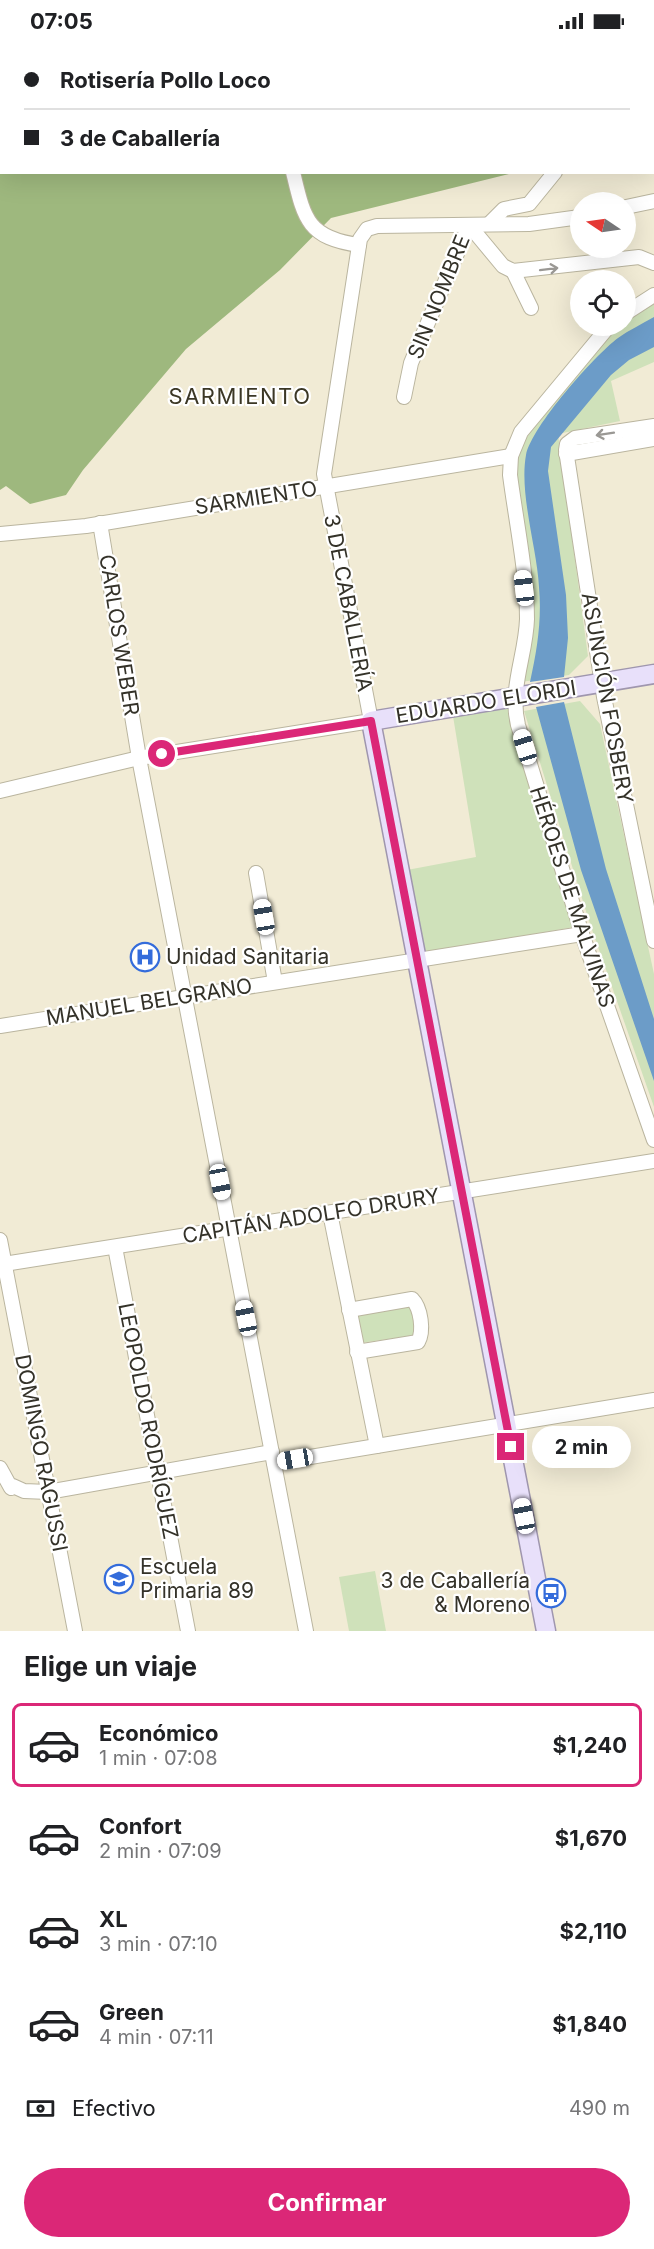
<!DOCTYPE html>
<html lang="es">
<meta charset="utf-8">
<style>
body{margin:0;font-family:Inter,sans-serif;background:#f2f2f2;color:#202124;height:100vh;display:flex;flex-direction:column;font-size:22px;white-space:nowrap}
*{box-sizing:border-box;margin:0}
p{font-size:20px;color:#757577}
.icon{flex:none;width:33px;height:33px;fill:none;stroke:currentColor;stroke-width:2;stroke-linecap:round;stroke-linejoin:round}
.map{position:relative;height:1589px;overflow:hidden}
.sheet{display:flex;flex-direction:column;background:#fff;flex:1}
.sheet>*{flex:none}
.banner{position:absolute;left:0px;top:0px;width:654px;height:132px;box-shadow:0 6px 24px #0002;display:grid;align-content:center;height:132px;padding:0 24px;background:#fff}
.needle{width:39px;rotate:283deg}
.controls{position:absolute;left:570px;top:150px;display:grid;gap:12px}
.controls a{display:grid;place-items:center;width:66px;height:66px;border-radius:50%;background:#fff;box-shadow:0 6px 24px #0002;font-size:30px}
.end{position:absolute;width:27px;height:27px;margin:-14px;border:8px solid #db2777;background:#fff;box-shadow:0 0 0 3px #fff}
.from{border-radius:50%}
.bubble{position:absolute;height:42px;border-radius:21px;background:#fff;box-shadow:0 6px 24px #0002;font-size:20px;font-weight:700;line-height:42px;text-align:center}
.car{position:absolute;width:18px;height:36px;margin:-18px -9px;border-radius:8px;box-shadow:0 0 4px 2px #0007;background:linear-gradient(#fff 24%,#345 0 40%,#fff 0 76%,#345 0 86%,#fff 0)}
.banner b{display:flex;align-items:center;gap:21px;height:57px;font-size:22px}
.banner b+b{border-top:2px solid #e0e0e0}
.banner i{width:15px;height:15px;background:#202124}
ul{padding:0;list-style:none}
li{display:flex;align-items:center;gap:18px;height:84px;margin:0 12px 9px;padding:0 12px;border:3px solid transparent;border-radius:9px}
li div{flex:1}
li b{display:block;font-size:22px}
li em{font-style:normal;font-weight:700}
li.active{border-color:#db2777}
li>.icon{width:54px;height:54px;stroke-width:1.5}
h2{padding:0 24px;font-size:27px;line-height:72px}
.pay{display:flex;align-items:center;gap:15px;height:66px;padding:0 24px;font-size:22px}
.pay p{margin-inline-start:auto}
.cta{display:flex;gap:12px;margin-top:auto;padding:12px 24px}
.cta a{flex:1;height:69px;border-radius:36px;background:#db2777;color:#fff;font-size:24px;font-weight:700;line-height:69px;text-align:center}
.status{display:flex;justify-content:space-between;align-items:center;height:42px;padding:0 30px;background:#fff;direction:ltr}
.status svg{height:16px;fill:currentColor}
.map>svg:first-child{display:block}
</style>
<div class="status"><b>07:05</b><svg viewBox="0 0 49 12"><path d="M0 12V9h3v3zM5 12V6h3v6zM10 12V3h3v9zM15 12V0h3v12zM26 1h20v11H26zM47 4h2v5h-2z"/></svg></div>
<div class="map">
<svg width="654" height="1589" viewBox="0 0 654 1589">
<rect width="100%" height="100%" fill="#f1ebd5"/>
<g fill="#cfe1ba">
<path d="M654,258v62l-43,19 9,40 -62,13 30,222 -19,19 -48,7 9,-53 -14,-160 5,-24 48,-64 51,-55h6v-7z"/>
<path d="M580,659l20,23 54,250v133l-64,-183 -66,-213z"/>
<path d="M509,664l65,221 -150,26 -17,-83 69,-13 -23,-141z"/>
<path d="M411,1262l5,31 -56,8 -4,-29z"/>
<path d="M375,1529l11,60h-37l-10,-54z"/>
</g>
<path fill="#9eb87e" d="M0,0h653l-651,2v128l511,1 -182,45 -51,52 -94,79 -103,121 -17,25 -36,9 -24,-18 -6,4z"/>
<g fill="#6c9cc8">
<path d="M654,275v30l-25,13 -18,15 -60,72 -3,24 18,124 2,43 -4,39 -34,5c7,-31 12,-62 9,-95 -2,-39 -20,-93 -13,-132 6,-29 68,-99 92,-117 11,-8 24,-14 36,-21z"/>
<path d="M564,660l42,167 48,150v62l-73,-211 -45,-163z"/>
</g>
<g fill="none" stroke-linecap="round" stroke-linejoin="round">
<g stroke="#bab59f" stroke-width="16">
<g id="minor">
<path d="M261,0v2"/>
<path d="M293,130c11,46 14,66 66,73"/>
<path d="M626,165l28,-6"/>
<path d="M489,182l15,-15 25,-5 26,-32"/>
<path d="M469,183l34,41 10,5 126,-14 15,6"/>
<path d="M513,229l18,37"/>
<path d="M626,271l28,-18"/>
<path d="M609,284l-88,106 -10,24 -1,19c6,46 17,98 17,144 -1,36 -18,69 -9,106l64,209 72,206"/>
<path d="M404,355l7,-34 58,-138"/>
<path d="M654,384l-79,12 -8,6 -1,6 38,247 50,244"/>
<path d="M566,412l88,-15"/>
<path d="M100,481l39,235 167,873"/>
<path d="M0,492l86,-8 425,-70"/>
<path d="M0,749l139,-33 232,-37 -47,-247 36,-235 7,-10 10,-3 152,-2 51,-7"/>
<path d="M256,831l19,109"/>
<path d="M0,984l582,-92"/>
<path d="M330,1171l47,233"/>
<path d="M0,1198l75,391"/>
<path d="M115,1205l73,384"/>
<path d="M4,1222l650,-103"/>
<path d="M349,1268l63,-11c9,9 12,32 6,43l-61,10"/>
<path d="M274,1421l380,-63"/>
<path d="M0,1426l11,20 2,-2 11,5 24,1 224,-40"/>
</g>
</g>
<g stroke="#9f96ae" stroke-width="21">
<path id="major" d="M546,1589l-175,-910 283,-47"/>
</g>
<use href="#minor" stroke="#fff" stroke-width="14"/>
<use href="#major" stroke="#e8e0fa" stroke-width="18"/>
</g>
<defs><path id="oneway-shaft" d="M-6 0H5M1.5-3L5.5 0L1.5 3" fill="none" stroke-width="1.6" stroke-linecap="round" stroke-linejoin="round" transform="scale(1.5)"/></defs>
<g stroke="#9a9894">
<use href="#oneway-shaft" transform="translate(549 227) rotate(-7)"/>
<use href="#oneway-shaft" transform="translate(605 392) rotate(171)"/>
</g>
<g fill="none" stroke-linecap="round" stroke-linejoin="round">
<path stroke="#db2777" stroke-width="8" d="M162,712l209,-33 140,726"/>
</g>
<defs>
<g id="hospital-ring" transform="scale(1.5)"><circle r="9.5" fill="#fff" stroke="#346cdb" stroke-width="1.5"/><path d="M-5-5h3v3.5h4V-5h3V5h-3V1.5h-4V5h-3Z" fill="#346cdb"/></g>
<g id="school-ring" transform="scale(1.5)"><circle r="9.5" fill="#fff" stroke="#346cdb" stroke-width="1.5"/><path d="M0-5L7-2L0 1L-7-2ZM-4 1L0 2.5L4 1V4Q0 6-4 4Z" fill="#346cdb"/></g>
<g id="bus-ring" transform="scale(1.5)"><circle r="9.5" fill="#fff" stroke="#346cdb" stroke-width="1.5"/><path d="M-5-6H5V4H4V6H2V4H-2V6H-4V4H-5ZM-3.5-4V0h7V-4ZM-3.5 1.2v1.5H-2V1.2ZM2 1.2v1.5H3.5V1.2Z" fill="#346cdb"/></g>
</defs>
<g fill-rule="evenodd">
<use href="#hospital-ring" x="145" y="915"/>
<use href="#school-ring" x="119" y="1537"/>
<use href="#bus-ring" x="551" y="1551"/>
</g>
<g text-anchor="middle" stroke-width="4.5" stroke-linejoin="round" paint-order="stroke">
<g font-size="21" fill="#343229" stroke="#fff">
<text transform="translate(439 255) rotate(-68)" y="7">SIN NOMBRE</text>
<text transform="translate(256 456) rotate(-9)" y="7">SARMIENTO</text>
<text transform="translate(348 561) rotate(79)" y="7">3 DE CABALLERÍA</text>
<text transform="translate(119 593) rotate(81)" y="7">CARLOS WEBER</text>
<text transform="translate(607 656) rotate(80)" y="7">ASUNCIÓN FOSBERY</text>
<text transform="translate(486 660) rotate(-9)" y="7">EDUARDO ELORDI</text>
<text transform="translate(572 855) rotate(72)" y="7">HÉROES DE MALVINAS</text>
<text transform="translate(149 960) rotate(-9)" y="7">MANUEL BELGRANO</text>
<text transform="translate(311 1174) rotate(-9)" y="7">CAPITÁN ADOLFO DRURY</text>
<text transform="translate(148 1379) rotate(79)" y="7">LEOPOLDO RODRÍGUEZ</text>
<text transform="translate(41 1411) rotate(79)" y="7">DOMINGO RAGUSSI</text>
</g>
<g font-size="21" fill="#343229" stroke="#fff" text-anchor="start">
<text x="166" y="922">Unidad Sanitaria</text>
<text x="140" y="1532">Escuela<tspan x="140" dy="24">Primaria 89</tspan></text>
<text x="530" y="1546" text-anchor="end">3 de Caballería<tspan x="530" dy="24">&amp; Moreno</tspan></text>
</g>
<g font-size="22" letter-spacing="1.5" fill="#3b3725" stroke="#fff">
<text x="240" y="362">SARMIENTO</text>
</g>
</g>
</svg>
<div class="controls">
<a><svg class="needle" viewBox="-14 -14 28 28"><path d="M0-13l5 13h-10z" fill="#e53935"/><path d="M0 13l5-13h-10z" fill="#757577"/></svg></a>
<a><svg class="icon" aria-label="locate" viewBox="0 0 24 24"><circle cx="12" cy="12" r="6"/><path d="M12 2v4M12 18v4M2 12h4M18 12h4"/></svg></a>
</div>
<i class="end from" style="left:162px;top:712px"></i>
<i class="end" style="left:511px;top:1405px"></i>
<div class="bubble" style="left:532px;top:1384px;width:99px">2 min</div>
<i class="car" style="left:524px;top:546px;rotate:353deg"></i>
<i class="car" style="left:525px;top:705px;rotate:343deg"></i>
<i class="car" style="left:264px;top:875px;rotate:350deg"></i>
<i class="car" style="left:220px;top:1140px;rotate:169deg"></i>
<i class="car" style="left:246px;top:1276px;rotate:349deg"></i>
<i class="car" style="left:295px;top:1417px;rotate:260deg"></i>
<i class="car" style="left:524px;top:1474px;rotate:349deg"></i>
<div class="banner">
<b><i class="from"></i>Rotisería Pollo Loco</b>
<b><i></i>3 de Caballería</b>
</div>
</div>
<section class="sheet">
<h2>Elige un viaje</h2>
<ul>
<li class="active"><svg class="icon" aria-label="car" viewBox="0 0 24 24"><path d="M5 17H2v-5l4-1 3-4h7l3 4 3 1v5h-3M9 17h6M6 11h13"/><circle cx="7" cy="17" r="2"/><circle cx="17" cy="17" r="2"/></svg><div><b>Económico</b><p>1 min · 07:08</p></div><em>$1,240</em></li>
<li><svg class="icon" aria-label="car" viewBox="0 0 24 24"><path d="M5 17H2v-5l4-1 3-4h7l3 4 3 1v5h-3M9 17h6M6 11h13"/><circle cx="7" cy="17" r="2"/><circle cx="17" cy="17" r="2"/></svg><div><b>Confort</b><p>2 min · 07:09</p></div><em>$1,670</em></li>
<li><svg class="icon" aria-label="car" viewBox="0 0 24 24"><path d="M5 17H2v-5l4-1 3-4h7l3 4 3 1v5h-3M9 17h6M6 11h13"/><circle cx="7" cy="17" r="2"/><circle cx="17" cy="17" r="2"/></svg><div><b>XL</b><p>3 min · 07:10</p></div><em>$2,110</em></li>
<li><svg class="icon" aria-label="car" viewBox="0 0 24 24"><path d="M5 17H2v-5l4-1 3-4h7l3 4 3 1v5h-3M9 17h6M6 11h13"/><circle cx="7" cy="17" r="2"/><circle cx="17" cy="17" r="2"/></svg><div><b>Green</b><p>4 min · 07:11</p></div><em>$1,840</em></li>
</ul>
<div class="pay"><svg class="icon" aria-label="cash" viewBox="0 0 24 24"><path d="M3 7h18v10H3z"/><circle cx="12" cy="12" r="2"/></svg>Efectivo<p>490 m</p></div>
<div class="cta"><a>Confirmar</a></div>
</section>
